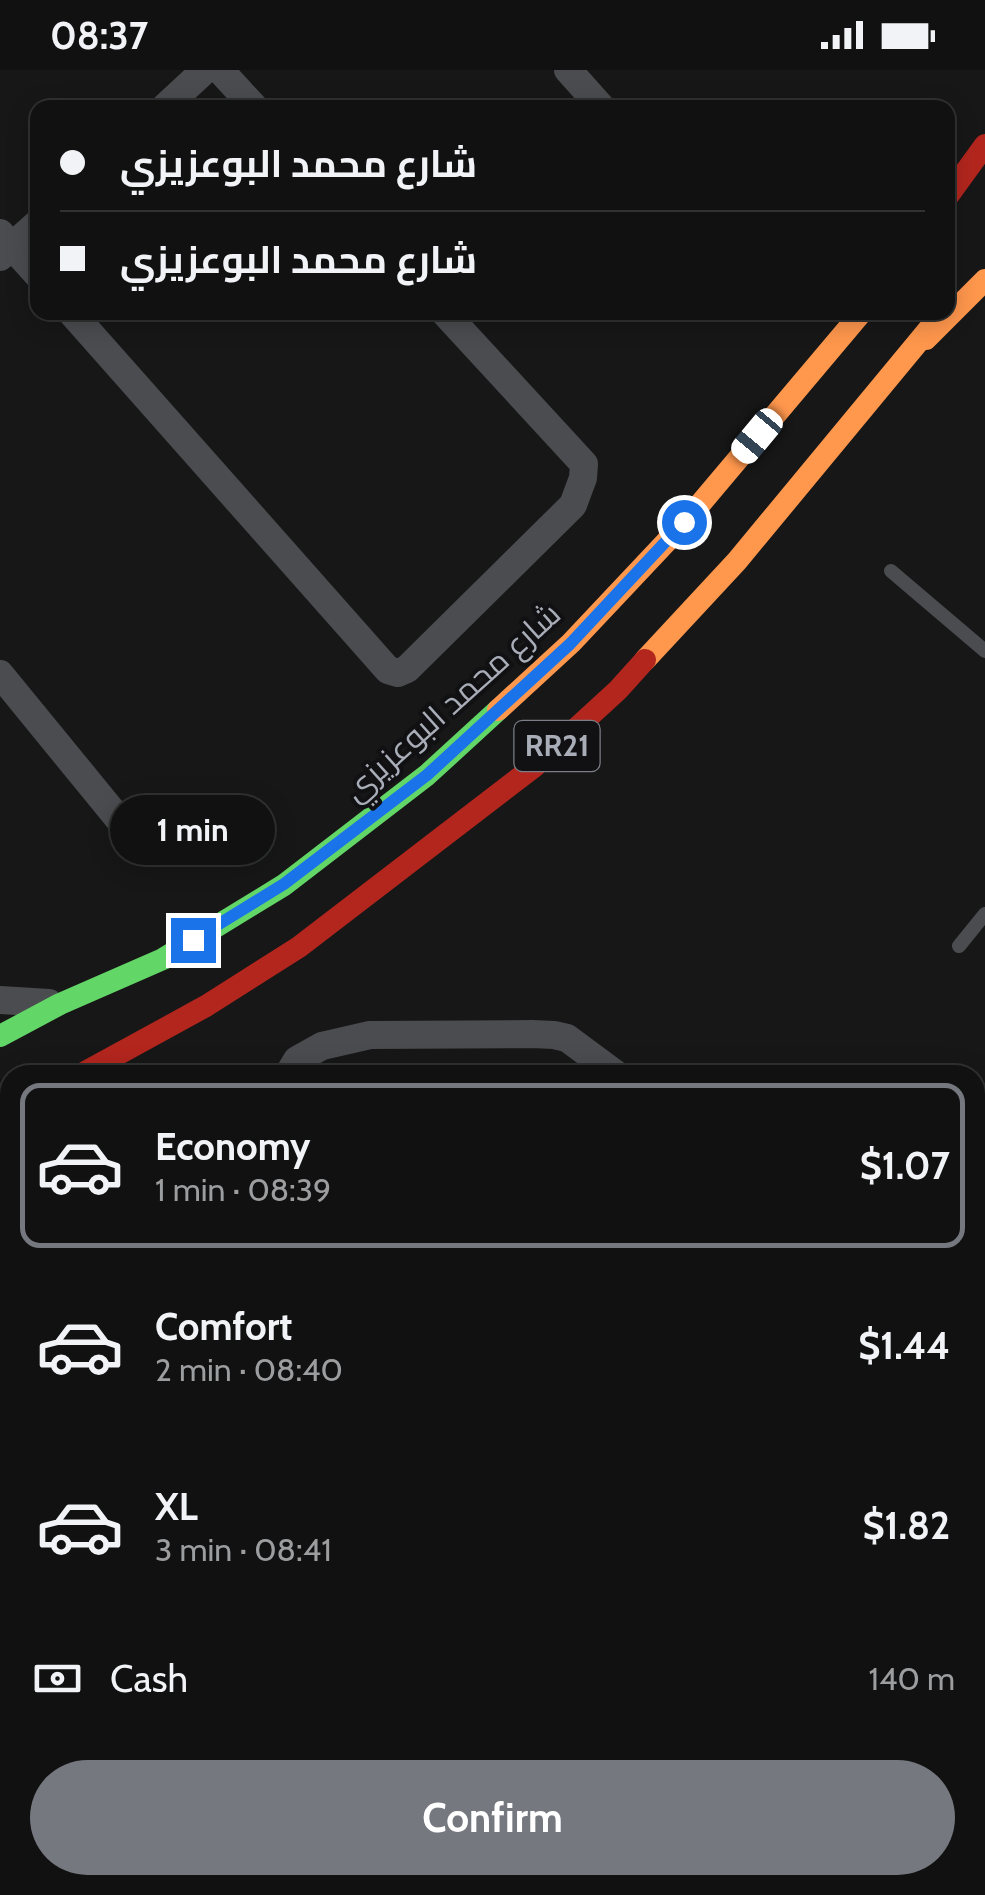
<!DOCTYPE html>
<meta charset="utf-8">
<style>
body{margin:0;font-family:Cabin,Cairo,sans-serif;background:#1a1a1a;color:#f1f3f6;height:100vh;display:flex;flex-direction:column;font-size:38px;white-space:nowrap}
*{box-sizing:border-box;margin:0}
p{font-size:32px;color:#9c9d9f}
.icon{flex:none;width:55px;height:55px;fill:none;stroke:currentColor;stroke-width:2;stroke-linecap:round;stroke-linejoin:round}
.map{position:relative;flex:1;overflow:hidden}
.drawer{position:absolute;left:0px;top:995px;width:985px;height:830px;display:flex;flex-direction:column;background:#111;border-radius:30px 30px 0 0;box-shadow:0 5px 25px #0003,0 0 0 2px #303131}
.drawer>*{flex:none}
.guide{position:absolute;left:30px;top:30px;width:925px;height:220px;border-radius:20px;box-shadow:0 5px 25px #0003,0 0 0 2px #303131;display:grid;align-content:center;height:220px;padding:0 30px;background:#111}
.end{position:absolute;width:45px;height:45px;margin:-22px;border:12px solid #1a73e8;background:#fff;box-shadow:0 0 0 5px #fff}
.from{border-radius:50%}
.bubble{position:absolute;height:70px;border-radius:35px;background:#111;box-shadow:0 5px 25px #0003,0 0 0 2px #303131;font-size:32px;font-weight:700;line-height:70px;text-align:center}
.car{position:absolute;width:30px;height:60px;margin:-30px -15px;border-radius:12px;box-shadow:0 0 8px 2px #0007;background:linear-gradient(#fff 24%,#345 0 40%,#fff 0 76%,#345 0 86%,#fff 0)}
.guide b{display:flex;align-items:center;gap:35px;height:95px;font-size:38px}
.guide b+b{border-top:2px solid #303131}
.guide i{width:25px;height:25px;background:#f1f3f6}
ul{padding:18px 0 0;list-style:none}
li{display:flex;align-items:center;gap:30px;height:165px;margin:0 20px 15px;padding:0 10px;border:5px solid transparent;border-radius:20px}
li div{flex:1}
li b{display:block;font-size:38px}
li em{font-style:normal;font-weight:700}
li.current{border-color:#767880}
li>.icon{width:90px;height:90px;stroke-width:1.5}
.pay{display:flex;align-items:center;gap:25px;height:110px;padding:0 30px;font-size:38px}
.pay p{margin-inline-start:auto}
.primary-button{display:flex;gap:20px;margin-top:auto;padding:20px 30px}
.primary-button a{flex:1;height:115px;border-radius:60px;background:#767880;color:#fff;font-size:40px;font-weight:700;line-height:115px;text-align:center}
.status{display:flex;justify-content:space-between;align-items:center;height:70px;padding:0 50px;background:#111;direction:ltr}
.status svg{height:28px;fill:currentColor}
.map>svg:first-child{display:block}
</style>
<div class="status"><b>08:37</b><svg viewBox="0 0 49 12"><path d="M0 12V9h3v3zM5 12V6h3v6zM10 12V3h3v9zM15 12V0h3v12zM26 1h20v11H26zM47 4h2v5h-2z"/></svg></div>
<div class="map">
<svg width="985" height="1825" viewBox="0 0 985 1825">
<rect width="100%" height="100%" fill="#171717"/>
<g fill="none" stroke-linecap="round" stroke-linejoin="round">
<path stroke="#2b3239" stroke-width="10" d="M975,1309l10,-7"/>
<g stroke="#4b4c50" stroke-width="14">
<path d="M891,501l94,80"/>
<path d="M959,876l26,-32"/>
</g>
<g stroke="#4b4c50" stroke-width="28">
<path d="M220,0l35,38"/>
<path d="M568,0l34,38"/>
<path d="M164,38l41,-38"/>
<path d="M0,163l38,42"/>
<path d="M0,187l38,-34"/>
<path d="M71,242l317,358 10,3 9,-4 166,-164 10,-27 1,-14 -140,-152"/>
<path d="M0,604l139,170"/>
<path d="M0,930l49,3"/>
<path d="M288,1005l9,-15 25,-14 48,-11 162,-1 22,1 13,3 50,37"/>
<path d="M0,1177l10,7"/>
<path d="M975,1362l10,-7"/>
<path d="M0,1608l10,2"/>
<path d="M15,1815l18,10"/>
<path d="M563,1815l10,10"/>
<path d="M893,1815l11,10"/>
<path d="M367,1825l5,-10"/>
<path d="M646,1825l13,-10"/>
</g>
<g stroke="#63d668" stroke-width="22">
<path d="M0,966l60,-32 103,-45 121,-74 143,-110 71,-65"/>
<path d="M0,1045l10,-5"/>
</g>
<g stroke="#ff974d" stroke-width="22">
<path d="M926,269l59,-59"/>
<path d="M645,590l92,-99 206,-249"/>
<path d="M498,640l73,-67 114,-121 177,-210"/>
</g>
<g stroke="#b3261e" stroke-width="22">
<path d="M948,126l37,-51"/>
<path d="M80,1005l126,-69 93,-59 236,-181 83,-76 27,-30"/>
</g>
</g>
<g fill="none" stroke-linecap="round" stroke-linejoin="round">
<path stroke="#1a73e8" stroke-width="12" d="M193,870l91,-56 143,-109 143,-131 114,-122"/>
</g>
<g text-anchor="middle" stroke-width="8" stroke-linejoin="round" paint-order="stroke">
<rect fill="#111113" stroke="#7b7e86" stroke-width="2.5" x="514.5" y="651" width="85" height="50" rx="8"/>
<g font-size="30" font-weight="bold" fill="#a9adb8">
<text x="557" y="686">RR21</text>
</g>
<g font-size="32" fill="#a9adb8" stroke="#111113">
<text transform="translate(452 632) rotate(-42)" y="11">شارع محمد البوعزيزي</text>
</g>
</g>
</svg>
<i class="end from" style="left:684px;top:452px"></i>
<i class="end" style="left:193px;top:870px"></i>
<div class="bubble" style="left:110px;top:725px;width:165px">1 min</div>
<i class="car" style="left:757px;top:366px;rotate:220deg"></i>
<div class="guide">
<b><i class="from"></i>شارع محمد البوعزيزي</b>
<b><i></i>شارع محمد البوعزيزي</b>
</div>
<section class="drawer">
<ul>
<li class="current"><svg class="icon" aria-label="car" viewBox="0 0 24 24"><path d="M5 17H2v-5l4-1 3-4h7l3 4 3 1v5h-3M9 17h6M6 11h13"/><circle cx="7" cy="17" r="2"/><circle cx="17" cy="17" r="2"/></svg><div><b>Economy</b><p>1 min · 08:39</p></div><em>$1.07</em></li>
<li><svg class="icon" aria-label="car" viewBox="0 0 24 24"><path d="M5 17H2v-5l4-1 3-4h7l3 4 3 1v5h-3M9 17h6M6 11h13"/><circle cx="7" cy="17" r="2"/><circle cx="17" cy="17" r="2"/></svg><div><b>Comfort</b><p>2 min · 08:40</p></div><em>$1.44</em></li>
<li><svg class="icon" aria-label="car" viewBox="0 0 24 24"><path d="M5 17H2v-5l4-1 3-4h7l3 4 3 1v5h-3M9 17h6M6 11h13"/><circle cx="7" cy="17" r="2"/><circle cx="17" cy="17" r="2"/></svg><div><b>XL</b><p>3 min · 08:41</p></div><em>$1.82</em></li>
</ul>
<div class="pay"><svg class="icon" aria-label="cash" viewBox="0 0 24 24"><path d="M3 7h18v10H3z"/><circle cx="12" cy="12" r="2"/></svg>Cash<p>140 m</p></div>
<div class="primary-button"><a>Confirm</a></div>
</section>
</div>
